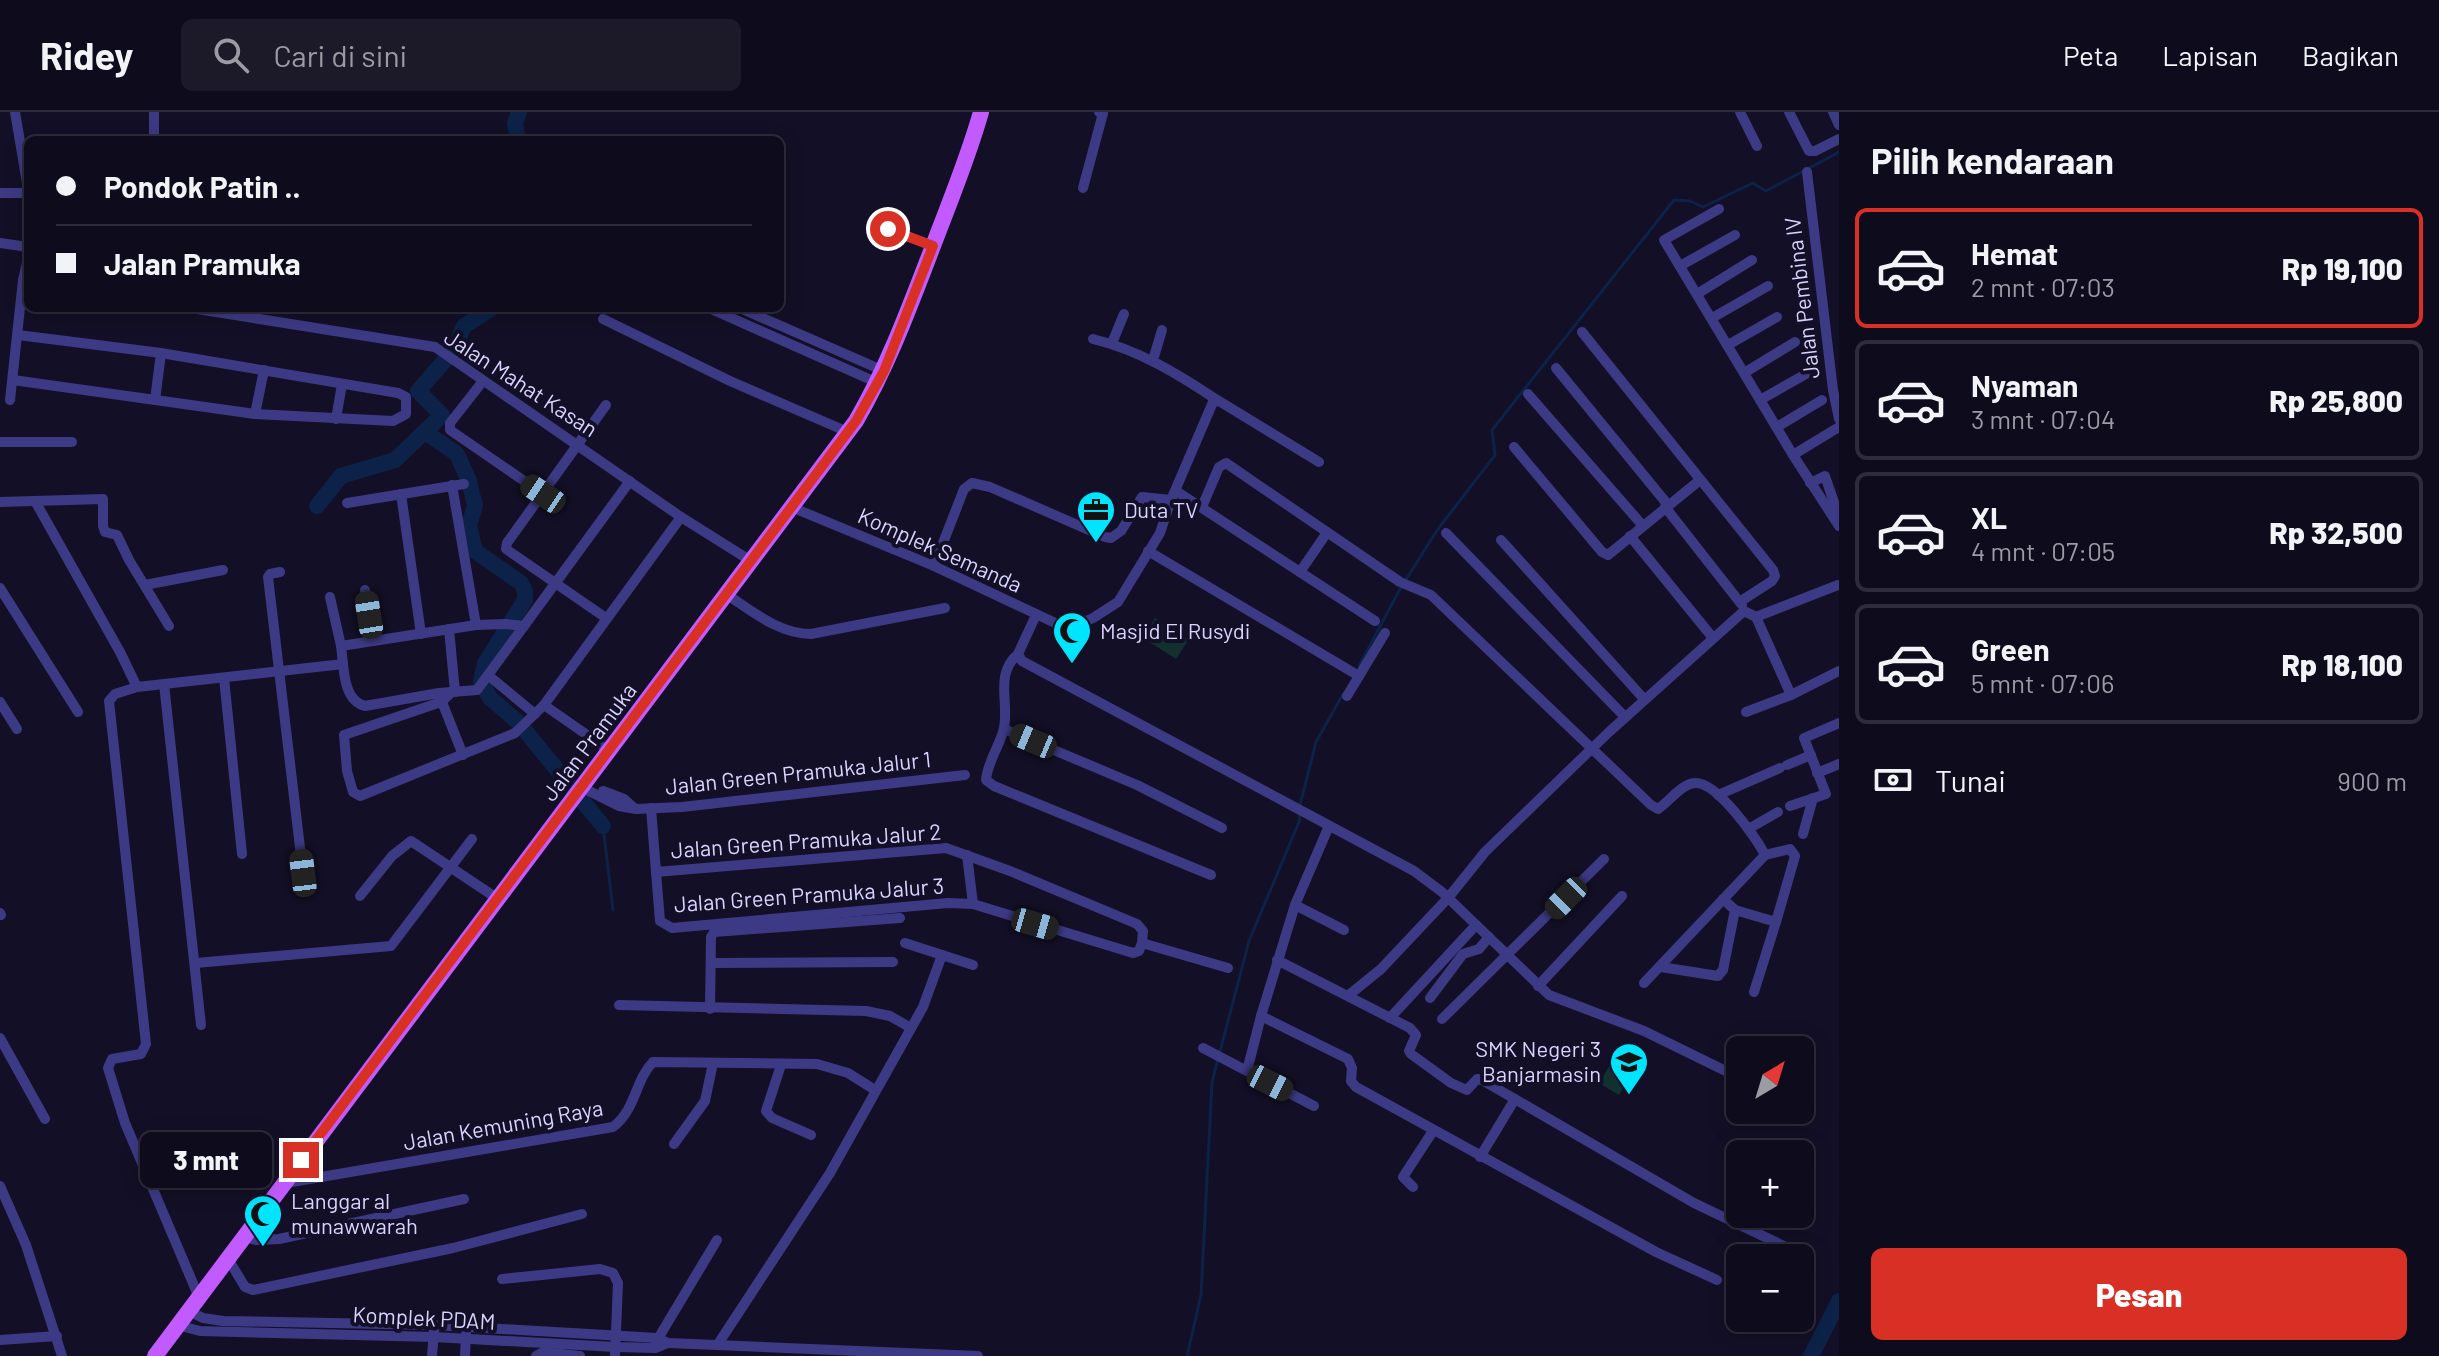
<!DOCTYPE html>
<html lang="id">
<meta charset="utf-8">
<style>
body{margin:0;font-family:Barlow,sans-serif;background:#1c1929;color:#f1f3f6;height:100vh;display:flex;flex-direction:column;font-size:30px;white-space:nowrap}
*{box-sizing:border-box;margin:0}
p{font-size:26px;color:#9b9ba3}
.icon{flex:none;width:44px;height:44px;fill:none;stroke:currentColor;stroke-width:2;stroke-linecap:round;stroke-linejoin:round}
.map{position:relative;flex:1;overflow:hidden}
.panel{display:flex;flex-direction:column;background:#0e0b1c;width:600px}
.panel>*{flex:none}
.hud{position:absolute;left:24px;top:24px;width:760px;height:176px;border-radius:12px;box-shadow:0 4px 20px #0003,0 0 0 2px #2e2b3b;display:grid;align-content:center;height:176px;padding:0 32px;background:#0e0b1c}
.needle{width:52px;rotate:38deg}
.tools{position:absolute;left:1726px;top:924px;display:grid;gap:16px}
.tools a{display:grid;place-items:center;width:88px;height:88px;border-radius:12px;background:#0e0b1c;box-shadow:0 4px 20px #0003,0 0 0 2px #2e2b3b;font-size:40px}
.end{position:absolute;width:36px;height:36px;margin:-18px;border:10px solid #d93025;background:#fff;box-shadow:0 0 0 4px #fff}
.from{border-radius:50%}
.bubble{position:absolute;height:56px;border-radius:12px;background:#0e0b1c;box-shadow:0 4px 20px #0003,0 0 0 2px #2e2b3b;font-size:26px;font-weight:800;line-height:56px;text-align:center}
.car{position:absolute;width:24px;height:48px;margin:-24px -12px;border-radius:10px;box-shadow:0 0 6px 2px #0007;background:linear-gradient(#222 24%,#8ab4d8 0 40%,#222 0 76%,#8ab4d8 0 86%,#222 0)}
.hud b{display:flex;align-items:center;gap:28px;height:76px;font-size:30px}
.hud b+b{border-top:2px solid #2e2b3b}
.hud i{width:20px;height:20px;background:#f1f3f6}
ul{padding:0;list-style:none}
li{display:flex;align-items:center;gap:24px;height:120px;margin:0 16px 12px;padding:0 16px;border:4px solid #2e2b3b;border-radius:12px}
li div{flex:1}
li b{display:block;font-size:30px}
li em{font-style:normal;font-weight:800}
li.selected{border-color:#d93025}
li>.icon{width:72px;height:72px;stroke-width:1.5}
h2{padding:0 32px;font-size:36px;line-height:96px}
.pay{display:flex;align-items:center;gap:20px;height:88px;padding:0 32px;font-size:30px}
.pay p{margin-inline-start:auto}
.action{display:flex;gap:16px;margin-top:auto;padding:16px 32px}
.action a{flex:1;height:92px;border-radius:12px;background:#d93025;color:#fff;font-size:32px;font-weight:800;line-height:92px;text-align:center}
header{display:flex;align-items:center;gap:48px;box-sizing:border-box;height:112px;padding:0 40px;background:#0e0b1c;border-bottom:2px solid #2e2b3b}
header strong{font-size:38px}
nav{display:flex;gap:44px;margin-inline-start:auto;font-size:28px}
.search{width:560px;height:72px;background:#1c1929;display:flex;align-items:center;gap:20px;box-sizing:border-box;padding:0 28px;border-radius:12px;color:#9b9ba3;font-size:30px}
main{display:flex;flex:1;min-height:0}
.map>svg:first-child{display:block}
</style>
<header>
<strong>Ridey</strong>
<div class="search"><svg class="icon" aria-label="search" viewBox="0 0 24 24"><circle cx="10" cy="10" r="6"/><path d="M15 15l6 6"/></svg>Cari di sini</div>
<nav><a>Peta</a><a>Lapisan</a><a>Bagikan</a></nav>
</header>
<main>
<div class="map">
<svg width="1839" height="1244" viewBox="0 0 1839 1244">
<rect width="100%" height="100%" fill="#130f26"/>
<g fill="#12302f">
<path d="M1155,506l34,21 -13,20 -33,-21z"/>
<path d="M1621,935l20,12 -22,36 -20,-12z"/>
</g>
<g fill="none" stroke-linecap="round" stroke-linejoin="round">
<g stroke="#0c2248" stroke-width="3">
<path d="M1359,554l41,-77 38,-60 57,-74 -3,-25 182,-230 16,1 13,6 50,-24 13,8 73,-39"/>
<path d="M1300,693l16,-63 27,-48"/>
<path d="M603,714l10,84"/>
<path d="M1187,1244l14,-61 11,-213 37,-141 50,-119 1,-10"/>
</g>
<g stroke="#0c2248" stroke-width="16">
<path d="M518,28l-3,-17 4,-11"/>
<path d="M425,320l32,22 12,27 6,25 -6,19 6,26 46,32 4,8v9l-40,63 -4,19 9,16 28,24 85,104"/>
<path d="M317,394l24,-30 54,-16 47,-45 -24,-24 35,-40 11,-25 28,-18"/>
<path d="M1811,1244l28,-55"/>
</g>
<g stroke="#3d3a85" stroke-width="10">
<path d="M15,0l13,77"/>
<path d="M1740,0l17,34"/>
<path d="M1789,0l20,39h6l24,-12"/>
<path d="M1833,0l6,13"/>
<path d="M154,28v-28"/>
<path d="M1807,60l26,218 6,29"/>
<path d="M1083,76l19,-71 1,-4 -4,-1"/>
<path d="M0,81h28"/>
<path d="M1719,97l-55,31 129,215 46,71"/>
<path d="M888,117l45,17"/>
<path d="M0,131l28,4"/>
<path d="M1680,154l55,-31"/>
<path d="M27,169l-4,-1 5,-22"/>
<path d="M1697,182l55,-34"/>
<path d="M191,196l244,39 246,170 70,44"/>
<path d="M709,196l169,75"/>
<path d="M740,196l144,63"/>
<path d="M1712,206l56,-32"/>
<path d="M603,207l127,62 118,51"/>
<path d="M1582,220l191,238 2,6 -3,5 -31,20"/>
<path d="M1093,227c46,11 85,35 124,61"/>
<path d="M1112,231l12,-29"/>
<path d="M1728,233l49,-28"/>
<path d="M1153,248l9,-30"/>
<path d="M1556,256l112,137"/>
<path d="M1744,261l51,-31"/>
<path d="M13,268l242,34 138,7 13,-7v-17l-8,-4 -237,-40 -143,-18"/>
<path d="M483,269l-33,42v7l93,64"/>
<path d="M1528,282l115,132"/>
<path d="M10,288l13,-120"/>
<path d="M155,288l6,-47"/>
<path d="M1760,288l46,-26"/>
<path d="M606,293l-99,138 -1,6 100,69"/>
<path d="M255,302l9,-44"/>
<path d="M336,307l6,-35"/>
<path d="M1777,315l45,-27"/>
<path d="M0,330h72"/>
<path d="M1514,335l88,105 6,3 92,-75"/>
<path d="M1793,343l46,-28"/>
<path d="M1810,371l15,-7 14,41"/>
<path d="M452,373l24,140"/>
<path d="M1176,379l199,130"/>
<path d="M401,382l20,140"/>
<path d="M35,389l85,151 17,35"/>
<path d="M0,390l103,-3v27l2,6 12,3 12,25 40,66"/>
<path d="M347,391l117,-19"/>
<path d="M791,395l143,59 134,63 25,-11 25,-16 42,-69 11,-33 42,-98 6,-1 100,61"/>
<path d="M1202,395l17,-40 7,-4 174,119 31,13 220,210 7,4c11,-7 23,-25 37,-26 21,-2 61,54 70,72l-121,128"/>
<path d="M1665,395l77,98"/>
<path d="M1446,421l179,184"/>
<path d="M1630,424l83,102"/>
<path d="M1501,428l143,159"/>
<path d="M1148,439l211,125"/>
<path d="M934,454l30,-77 8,-6 18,4 115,50 6,1 10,-7 21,-34 29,3"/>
<path d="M280,460l-10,2 -2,3 35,296"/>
<path d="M1300,460l26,-38"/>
<path d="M145,473l78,-15"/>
<path d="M0,476l78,124"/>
<path d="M365,478l8,51"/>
<path d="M726,482c26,17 53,40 85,40l134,-26"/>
<path d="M330,485l11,49"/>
<path d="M1036,503l-18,39 4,7 392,210 28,21 107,103 95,36 96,47"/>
<path d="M1756,505l35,78"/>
<path d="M506,512l18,2 -47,64 -38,3 -74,13c-23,-6 -21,-40 -24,-60l135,-21z"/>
<path d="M524,514l106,-145"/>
<path d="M449,517l6,63"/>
<path d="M1018,542c-25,21 -7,52 -15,78 -5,16 -16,32 -17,48l8,6 217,89"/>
<path d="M489,564l46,38"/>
<path d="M224,566l18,176"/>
<path d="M164,572l37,341"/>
<path d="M452,580l-11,10 -97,33 3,36 6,21 7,4 155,-63 29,-28 137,-188"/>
<path d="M1347,584l38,-63"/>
<path d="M440,585l23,58"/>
<path d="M0,590l17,27"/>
<path d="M544,593l66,46"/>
<path d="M1746,600l45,-17 48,-24"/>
<path d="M1004,617l133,56 85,43"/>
<path d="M1787,653l24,-10"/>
<path d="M1817,661l22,-9"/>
<path d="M583,676l36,18 17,3 46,-2 283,-32"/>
<path d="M603,679l21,8 10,9"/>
<path d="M1718,683l62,-27"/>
<path d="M1790,694l36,-12 -22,-56 35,-15"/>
<path d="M651,696l5,64 290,-24 64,23 127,53 6,7 -1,12 86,25"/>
<path d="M1750,716l28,-16"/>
<path d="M1803,722l10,-36"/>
<path d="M967,743l6,49"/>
<path d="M1765,743l25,-6 5,7 -19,66"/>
<path d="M656,760l4,49 12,7 276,-25 25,1 160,49 6,-2 3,-8"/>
<path d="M360,784l32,-40 19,-15 87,58"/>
<path d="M1295,793l49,25"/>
<path d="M1735,798l41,12 -22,70"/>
<path d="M0,801l1,2"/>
<path d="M905,831l68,22"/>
<path d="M1277,848l133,68 6,7 -7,16 2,3 40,29 16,7 10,-11 5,1 212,123 115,55"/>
<path d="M196,851l195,-17 81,-107"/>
<path d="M711,851l182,-1"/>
<path d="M1661,855l57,9 5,-6 12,-60 -12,-11"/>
<path d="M1538,874l84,-90"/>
<path d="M1349,883l32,-26 67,-71 37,-46 124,-120 135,-121 12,6 82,-32"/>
<path d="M1430,886l33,-44 16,-5 10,-12"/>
<path d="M619,893l247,6 24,5 21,12"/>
<path d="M710,897l1,-72 3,-5 186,-14"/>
<path d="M1261,904l87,43 4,9 -1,13 5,6 300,165 61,28"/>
<path d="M1390,906l86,-93"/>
<path d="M1442,907l162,-160"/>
<path d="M0,926l45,81"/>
<path d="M1203,936l111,58"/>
<path d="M781,953l-15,46 6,7 39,17"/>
<path d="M1247,959l14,-55 34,-111 34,-79"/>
<path d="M1745,1001l1,-3"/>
<path d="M674,1032l31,-43 8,-38"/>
<path d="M1480,1045l35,-58"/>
<path d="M286,1071l327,-56c23,-17 22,-47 40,-65l164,2 31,9 27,17"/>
<path d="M0,1074l26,59 36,111"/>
<path d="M1413,1075l-10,-10 30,-46"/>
<path d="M242,1125l15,3 22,-1 185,-40"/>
<path d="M227,1145l18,30 8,3 200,-42 129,-34"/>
<path d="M502,1167l98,-10 13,4 5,10 -3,73"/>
<path d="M198,1183l-73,-172 -17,-55 4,-9 29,-5 5,-10 -37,-343 6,-7 22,-7 206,-23"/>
<path d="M187,1198l16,8 20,3 211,4 223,13 11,5 310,13"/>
<path d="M177,1213l23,6 234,6 181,10 41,1 12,-5"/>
<path d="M0,1228l57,-4"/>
<path d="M656,1230l61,-102"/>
<path d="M718,1232l112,-171 93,-166 19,-52"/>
<path d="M432,1244l2,-26"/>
<path d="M465,1244l1,-22"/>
<path d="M536,1244l7,-4 37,4"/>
</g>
<path stroke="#c25bff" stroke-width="16" d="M155,1244l701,-935c32,-55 54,-115 77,-175 17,-45 35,-88 48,-134"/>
</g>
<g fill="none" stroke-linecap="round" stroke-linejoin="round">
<path stroke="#d93025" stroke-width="10" d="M301,1048l555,-739 28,-50 49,-125 -45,-17"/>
</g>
<defs>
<g id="office-pin" transform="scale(2)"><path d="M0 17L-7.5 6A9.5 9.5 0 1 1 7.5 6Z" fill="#00e5ff" stroke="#130f26"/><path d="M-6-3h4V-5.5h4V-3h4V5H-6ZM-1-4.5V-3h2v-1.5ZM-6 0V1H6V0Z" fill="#111"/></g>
<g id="mosque-pin" transform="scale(2)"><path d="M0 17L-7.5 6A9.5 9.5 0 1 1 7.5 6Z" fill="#00e5ff" stroke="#130f26"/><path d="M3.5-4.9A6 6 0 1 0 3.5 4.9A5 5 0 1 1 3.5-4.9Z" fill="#111"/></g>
<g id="school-pin" transform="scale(2)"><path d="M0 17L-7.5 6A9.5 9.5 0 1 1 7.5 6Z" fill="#00e5ff" stroke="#130f26"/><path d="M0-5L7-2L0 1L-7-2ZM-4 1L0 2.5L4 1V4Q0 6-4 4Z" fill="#111"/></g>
</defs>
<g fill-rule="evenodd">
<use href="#office-pin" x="1096" y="398"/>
<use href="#mosque-pin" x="1072" y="519"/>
<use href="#school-pin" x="1629" y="950"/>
<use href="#mosque-pin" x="263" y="1102"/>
</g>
<g text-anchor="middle" stroke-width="8" stroke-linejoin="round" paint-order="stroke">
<g font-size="22" fill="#d9d4ff" stroke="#130f26">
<text transform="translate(1802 186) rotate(-97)" y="8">Jalan Pembina IV</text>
<text transform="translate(521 271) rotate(33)" y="8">Jalan Mahat Kasan</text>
<text transform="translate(940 438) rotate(24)" y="8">Komplek Semanda</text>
<text transform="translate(589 630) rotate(-53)" y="8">Jalan Pramuka</text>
<text transform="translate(798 661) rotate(-6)" y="8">Jalan Green Pramuka Jalur 1</text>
<text transform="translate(806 729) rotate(-4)" y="8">Jalan Green Pramuka Jalur 2</text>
<text transform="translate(809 783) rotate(-4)" y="8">Jalan Green Pramuka Jalur 3</text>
<text transform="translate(503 1013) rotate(-10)" y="8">Jalan Kemuning Raya</text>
<text transform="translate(424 1206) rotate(3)" y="8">Komplek PDAM</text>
</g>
<g font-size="22" fill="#d9d4ff" stroke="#130f26" text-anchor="start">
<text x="1124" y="406">Duta TV</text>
<text x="1100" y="527">Masjid El Rusydi</text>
<text x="1601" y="945" text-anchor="end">SMK Negeri 3<tspan x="1601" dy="25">Banjarmasin</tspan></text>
<text x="291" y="1097">Langgar al<tspan x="291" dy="25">munawwarah</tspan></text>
</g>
</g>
</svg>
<div class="tools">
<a><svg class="needle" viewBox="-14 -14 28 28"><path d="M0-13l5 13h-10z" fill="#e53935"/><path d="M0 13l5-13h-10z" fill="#9b9ba3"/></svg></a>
<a>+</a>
<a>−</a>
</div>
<i class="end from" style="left:888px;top:117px"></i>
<i class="end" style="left:301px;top:1048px"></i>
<div class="bubble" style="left:140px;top:1020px;width:132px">3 mnt</div>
<i class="car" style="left:543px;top:382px;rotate:304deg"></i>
<i class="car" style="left:369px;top:503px;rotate:351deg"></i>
<i class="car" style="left:1033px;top:629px;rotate:293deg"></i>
<i class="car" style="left:303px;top:761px;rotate:353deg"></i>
<i class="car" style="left:1566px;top:786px;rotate:225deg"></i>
<i class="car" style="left:1035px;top:812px;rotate:106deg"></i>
<i class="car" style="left:1270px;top:971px;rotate:117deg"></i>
<div class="hud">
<b><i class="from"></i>Pondok Patin ..</b>
<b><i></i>Jalan Pramuka</b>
</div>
</div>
<section class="panel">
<h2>Pilih kendaraan</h2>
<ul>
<li class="selected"><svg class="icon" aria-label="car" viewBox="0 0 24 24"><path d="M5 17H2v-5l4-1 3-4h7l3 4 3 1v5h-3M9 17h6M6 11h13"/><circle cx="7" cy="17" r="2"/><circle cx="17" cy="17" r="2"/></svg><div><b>Hemat</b><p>2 mnt · 07:03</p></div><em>Rp 19,100</em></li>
<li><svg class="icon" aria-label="car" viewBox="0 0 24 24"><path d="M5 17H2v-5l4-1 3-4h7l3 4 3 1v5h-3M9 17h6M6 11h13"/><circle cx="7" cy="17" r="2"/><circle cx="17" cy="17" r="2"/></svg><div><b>Nyaman</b><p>3 mnt · 07:04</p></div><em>Rp 25,800</em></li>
<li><svg class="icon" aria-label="car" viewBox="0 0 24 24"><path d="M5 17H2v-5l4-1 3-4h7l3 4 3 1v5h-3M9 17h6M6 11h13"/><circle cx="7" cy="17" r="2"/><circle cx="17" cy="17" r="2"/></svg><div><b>XL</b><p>4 mnt · 07:05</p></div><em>Rp 32,500</em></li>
<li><svg class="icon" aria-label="car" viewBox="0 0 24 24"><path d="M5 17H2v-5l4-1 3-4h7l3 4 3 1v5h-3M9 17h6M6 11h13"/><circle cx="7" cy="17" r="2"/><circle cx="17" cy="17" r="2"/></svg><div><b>Green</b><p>5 mnt · 07:06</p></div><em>Rp 18,100</em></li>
</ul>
<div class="pay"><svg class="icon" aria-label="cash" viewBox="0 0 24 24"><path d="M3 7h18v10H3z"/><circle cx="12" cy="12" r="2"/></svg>Tunai<p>900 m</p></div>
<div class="action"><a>Pesan</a></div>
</section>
</main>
